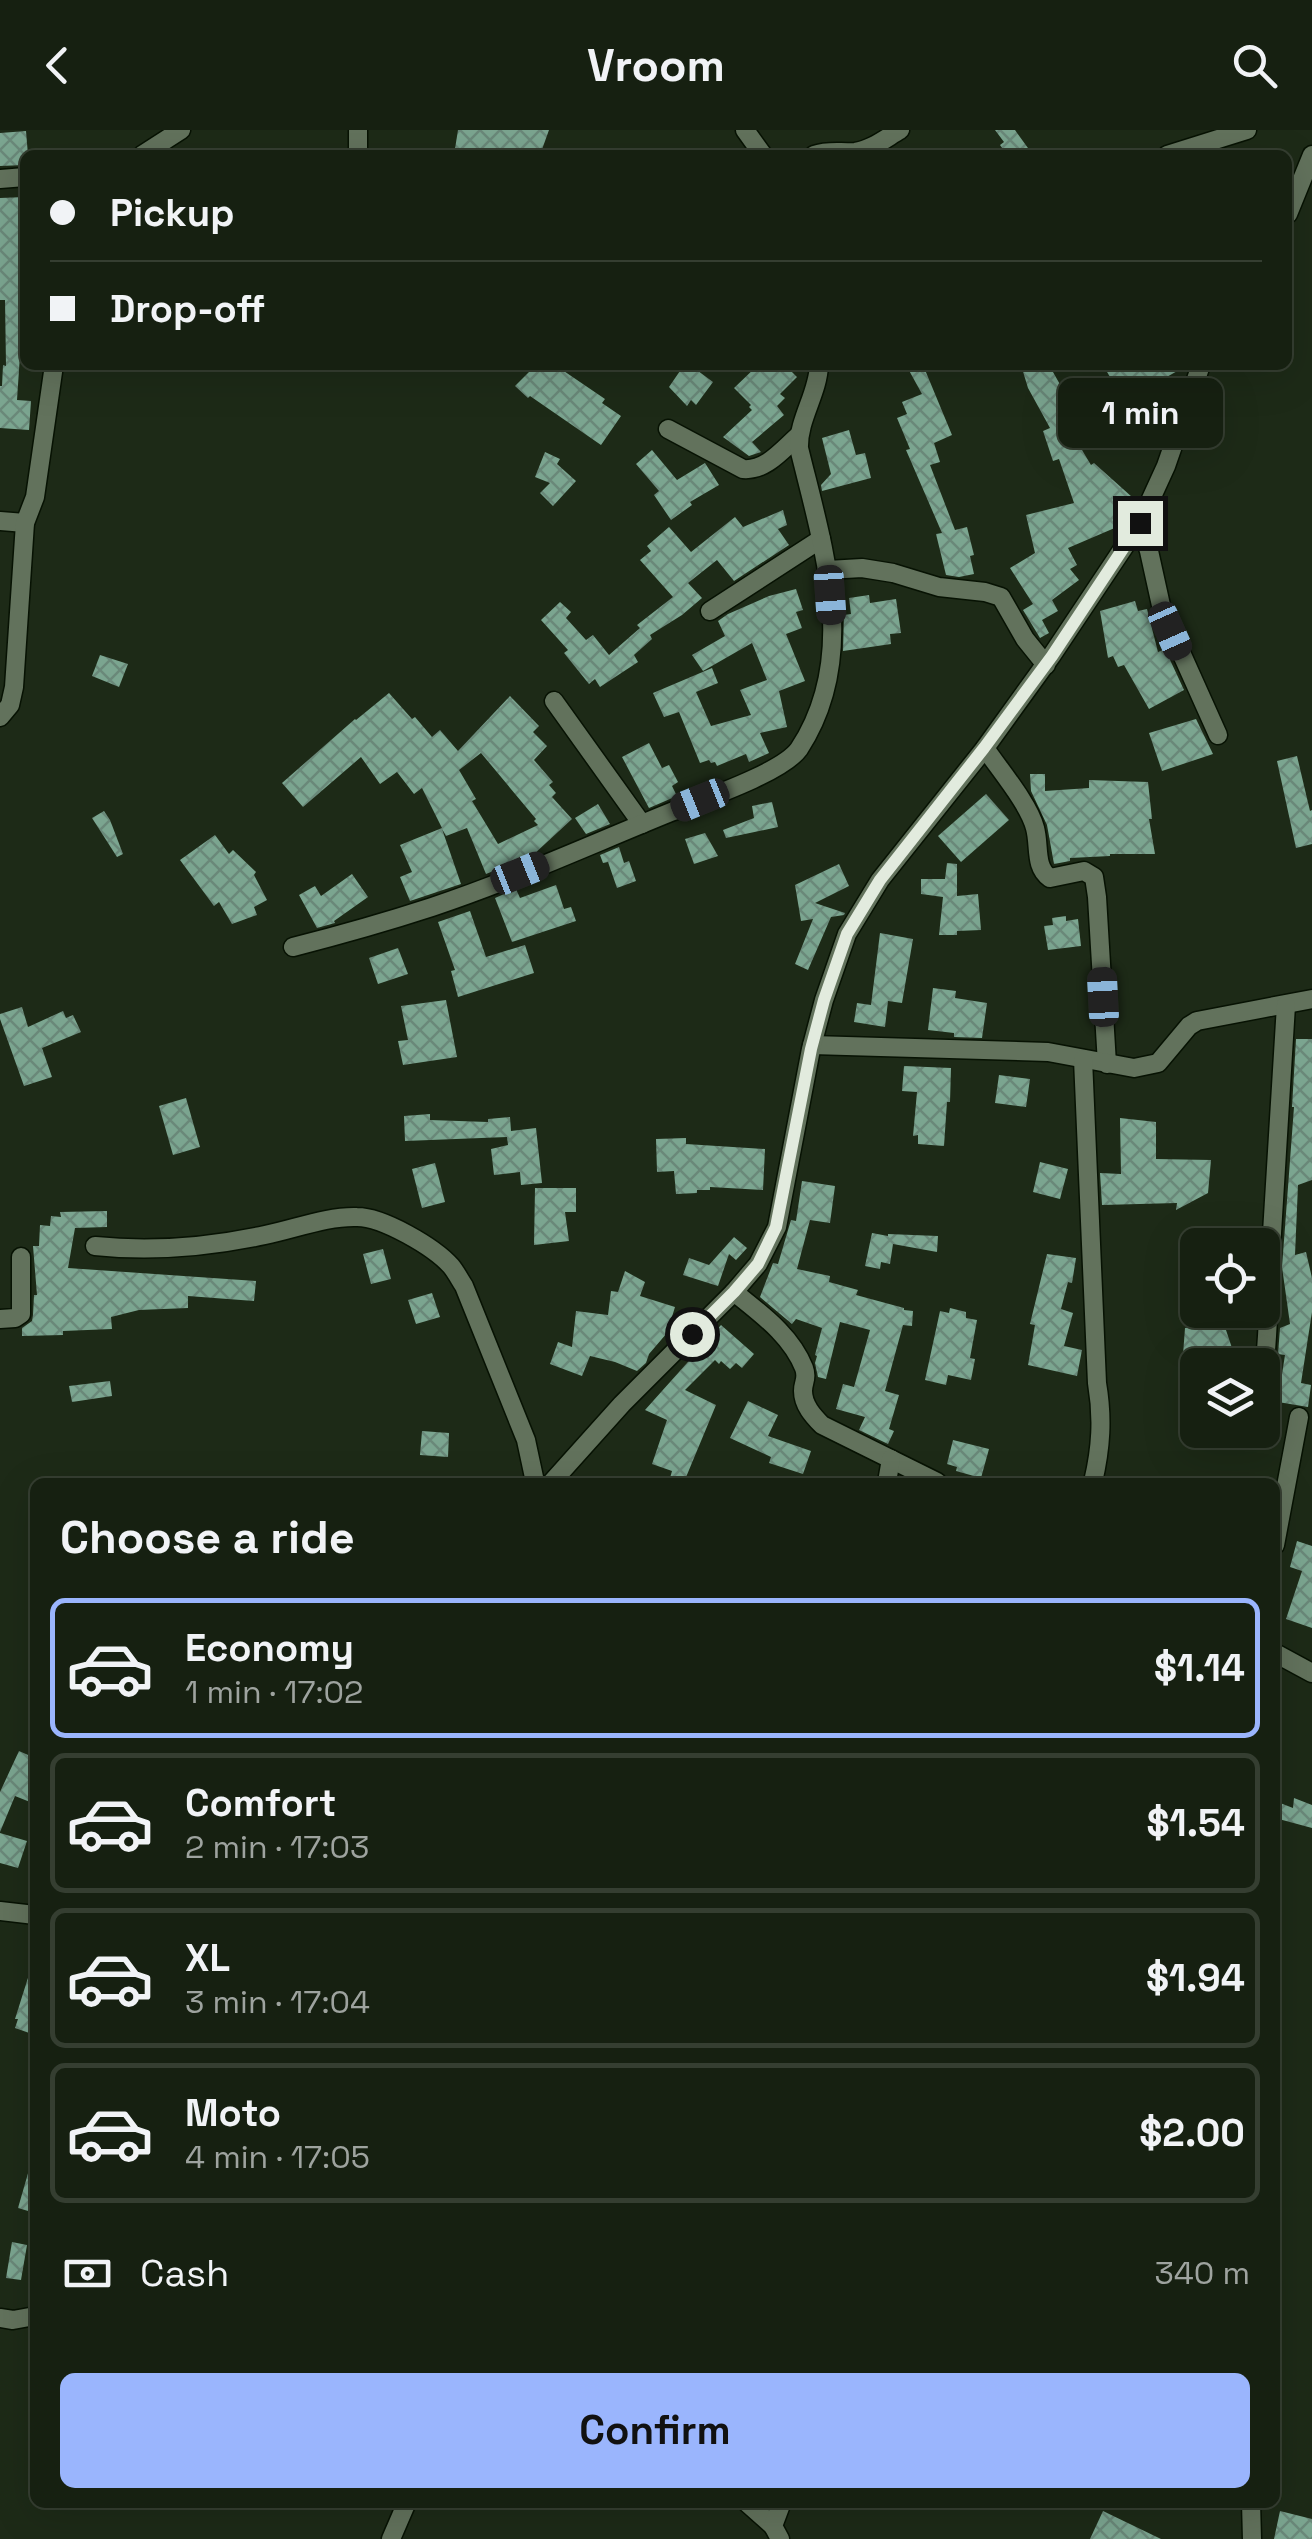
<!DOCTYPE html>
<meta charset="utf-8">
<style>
body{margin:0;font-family:"Space Grotesk",sans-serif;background:#1f281a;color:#f1f3f6;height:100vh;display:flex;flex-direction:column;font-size:38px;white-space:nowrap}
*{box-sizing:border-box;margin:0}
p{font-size:32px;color:#9ea39f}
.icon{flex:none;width:55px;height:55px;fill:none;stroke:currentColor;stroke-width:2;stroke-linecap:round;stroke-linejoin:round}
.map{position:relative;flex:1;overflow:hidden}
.details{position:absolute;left:30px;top:1348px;width:1250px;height:1030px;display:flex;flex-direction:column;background:#162011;border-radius:15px;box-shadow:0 10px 40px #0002,0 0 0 2px #353e31}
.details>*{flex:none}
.hud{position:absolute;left:20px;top:20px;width:1272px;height:220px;border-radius:15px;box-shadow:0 10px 40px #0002,0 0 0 2px #353e31;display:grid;align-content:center;height:220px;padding:0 30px;background:#162011}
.tools{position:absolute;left:1180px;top:1098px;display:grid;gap:20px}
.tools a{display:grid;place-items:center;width:100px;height:100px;border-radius:15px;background:#162011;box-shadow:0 10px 40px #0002,0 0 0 2px #353e31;font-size:50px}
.end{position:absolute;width:45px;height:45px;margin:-22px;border:12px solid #e2ebde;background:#111;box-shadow:0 0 0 5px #111}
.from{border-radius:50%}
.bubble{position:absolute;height:70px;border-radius:15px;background:#162011;box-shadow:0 10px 40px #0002,0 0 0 2px #353e31;font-size:32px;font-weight:700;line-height:70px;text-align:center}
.car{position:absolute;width:30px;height:60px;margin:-30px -15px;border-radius:12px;box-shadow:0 0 8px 2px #0007;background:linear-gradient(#222 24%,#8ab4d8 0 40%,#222 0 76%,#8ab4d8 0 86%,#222 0)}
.hud b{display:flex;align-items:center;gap:35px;height:95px;font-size:38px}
.hud b+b{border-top:2px solid #353e31}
.hud i{width:25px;height:25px;background:#f1f3f6}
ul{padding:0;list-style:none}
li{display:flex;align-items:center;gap:30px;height:140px;margin:0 20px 15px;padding:0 10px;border:5px solid #353e31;border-radius:15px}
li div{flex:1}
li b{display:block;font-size:38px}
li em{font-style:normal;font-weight:700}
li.current{border-color:#9ab5fd}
li>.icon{width:90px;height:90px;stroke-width:1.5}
h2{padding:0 30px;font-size:45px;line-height:120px}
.pay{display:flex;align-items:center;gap:25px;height:110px;padding:0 30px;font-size:38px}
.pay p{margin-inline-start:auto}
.cta{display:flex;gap:20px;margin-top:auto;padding:20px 30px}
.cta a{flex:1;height:115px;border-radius:15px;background:#9ab5fd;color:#111;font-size:40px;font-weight:700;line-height:115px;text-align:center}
header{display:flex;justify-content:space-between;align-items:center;height:130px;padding:0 30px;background:#162011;font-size:45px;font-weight:700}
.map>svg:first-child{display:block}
</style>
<header><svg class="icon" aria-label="back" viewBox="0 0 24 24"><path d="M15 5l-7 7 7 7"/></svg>Vroom<svg class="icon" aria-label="search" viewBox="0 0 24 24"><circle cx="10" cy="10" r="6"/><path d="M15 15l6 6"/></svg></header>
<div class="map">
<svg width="1312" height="2409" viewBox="0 0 1312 2409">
<defs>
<pattern id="building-cross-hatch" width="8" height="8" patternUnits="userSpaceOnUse" patternTransform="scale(2.5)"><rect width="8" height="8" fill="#7ba590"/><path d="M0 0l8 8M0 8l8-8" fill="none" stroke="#6a8879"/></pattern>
</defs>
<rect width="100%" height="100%" fill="#1d2a17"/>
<g fill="url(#building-cross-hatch)" fill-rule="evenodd">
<path d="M458,0h91l-9,25h-86z"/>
<path d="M995,0h20l18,25h-26l-7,-10 4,-3z"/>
<path d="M26,1l2,24h-3v10l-25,1v-33z"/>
<path d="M25,67v143h-4l-4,60 14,1 -2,29 -29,-2v-42h2l1,-21 3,1 -1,-66h-5v-102z"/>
<path d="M536,235h19l50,34 -3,4 19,13 -20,29 -71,-49 -2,2 -13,-12z"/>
<path d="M684,235h6l23,17 -17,23 -5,-5 -4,6 -18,-19z"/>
<path d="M758,235h27l12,12 -17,17 5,4 -8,8 7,9 -32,27 9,10 -12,4 -26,-19 29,-27 -3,-3 2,-2 -17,-17z"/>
<path d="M906,235h17l29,70 -18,8 6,19 -10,3 25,65 12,-3 7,28 -4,1 4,18 -15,3 -13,-2 -10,-41 6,-1 -36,-83 4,-1 -13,-31 10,-4 -5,-12 20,-8z"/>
<path d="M1021,235h28l17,30 4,-3 6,13 -8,4 14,41 9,15 3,-2 38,34 -17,19 2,11 -49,21 9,17 -7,4 9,11 -27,20 6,11 -16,9 7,13 -9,5 -17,-28 10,-6 -23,-36 25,-15 -9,-38 48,-12 -15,-44 -6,2 -10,-30 7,-3 -22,-40z"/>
<path d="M1103,235h85l-64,36z"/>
<path d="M849,300l7,25 9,-2 6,25 -49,13 -1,-6 10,-11 -9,-36z"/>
<path d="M652,320l25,30 28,-17 14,22 -29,17 2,3 -21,15 -17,-25 5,-4 -23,-27z"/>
<path d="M545,322l15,7 -3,5 19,17 -23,25 -13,-13 10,-10 -15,-6z"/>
<path d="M783,380l4,15 -9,4 11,16 -55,36 -17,-21 -29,23 14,15 -20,17 -32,20 2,4 -18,16 4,7 -38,25 -5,-8 -6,5 -25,-31 4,-3 -27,-30 19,-18 11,10 -5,6 20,22 7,-5 16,20 31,-27 -3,-3 36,-28 -33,-37 11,-9 -4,-5 22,-19 22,25 44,-35 8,10z"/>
<path d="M796,459l7,21 -7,2 6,16 -16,6 19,47 -26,10 8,36 -27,6 9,20 -20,9 -3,-8 -29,12 -2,-4 -4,1 -2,-3 -9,3 -21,-51 -15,5 -11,-24 59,-25 6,15 -22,9 15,34 40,-11 -11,-25 27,-10 -15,-37 -49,28 -11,-16 33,-19 -7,-15 10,-7 41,-18z"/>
<path d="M869,465l1,8 26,-4 5,34 -11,1 1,10 -48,7 1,-36 7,-1 -2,-16z"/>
<path d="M1135,471l3,10 9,-2 11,43 7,-3 19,41 -35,19 -25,-44 -6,2 -5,-11 -5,2 -8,-47z"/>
<path d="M100,525l28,9 -9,23 -27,-11z"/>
<path d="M389,563l23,26 3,-2 17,20 8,-7 18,21 52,-55 29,30 -6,6 14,14 -13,14 19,22 -4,3 7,8 -4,4 20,22 -40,37 -46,18 -19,-46 -21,8 -4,-7 19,55 -51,17 -10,-24 12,-5 -12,-27 42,-17 -20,-40 -8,6 -17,-22 -17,12 -19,-27 -58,50 -21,-24 73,-64 1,1zM481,623l55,66 -2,2 4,4 -40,19 -26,-43 4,-2 -17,-29z"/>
<path d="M1196,589l17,35 -51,17 -13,-38z"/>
<path d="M649,613l13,25 7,-3 9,17 -6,4 5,10 -28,12 -27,-51z"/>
<path d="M1297,626l13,55 2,-1v34l-16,4 -19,-87z"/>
<path d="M1030,644h15v17l44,-3v-8l59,2 4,37h-3l6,35h-45v2l-40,2v3l-16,3 -7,-39 -16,-34z"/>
<path d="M986,664l23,26 -48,42 -23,-26z"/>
<path d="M772,672l6,25 -52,11 -3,-8 31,-12 -2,-12z"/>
<path d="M598,674l12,20 -24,10 -11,-16z"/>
<path d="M104,681l6,9 13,34 -6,3 -25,-39z"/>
<path d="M705,703l13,23 -24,8 -9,-25z"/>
<path d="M215,705l14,19 4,-4 23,22 -2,3 13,25 -13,7 3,8 -25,9 -13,-22 -5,4 -34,-46z"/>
<path d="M619,717l5,16 5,-2 7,20 -19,7 -9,-26 -5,1 -3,-8z"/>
<path d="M947,733l10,1v32l21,-2 3,36 -24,1v4h-18l4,-38 -22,-3v-15h24z"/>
<path d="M839,734l10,22 -34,17 30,10 -1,2 -13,2 -23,53 -13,-6 18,-45 -12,2 -6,-36z"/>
<path d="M352,744l16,23 -34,24 1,2 -18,5 -18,-33 16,-9 6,10z"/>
<path d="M556,755l8,24 7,-2 5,14 -64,21 -17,-44 21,-9 4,9z"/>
<path d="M470,781l16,46 39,-12 9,28 -76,24 -7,-26 4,-1 -17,-48z"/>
<path d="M1066,786v5l12,-2 3,27 -33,4 -4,-24 9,-1 -1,-7z"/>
<path d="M880,803l33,6 -11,64 -14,-2 -3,26 -31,-5 3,-19 14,2z"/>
<path d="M398,818l10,26 -30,10 -9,-26z"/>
<path d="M933,858l23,3 -1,7 32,5 -5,35 -28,-1v-4l-26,-3z"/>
<path d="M446,870l11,57 -54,8 -5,-24 10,-1 -7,-34z"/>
<path d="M22,877l6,20 35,-16 3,7 7,-3 8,17 -39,16 10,29 -28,9 -24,-67v-5z"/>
<path d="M1296,909h16v141l-14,5 -3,70 11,-3 6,26v34l-11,71 10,2 -3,22 -36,-6 3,-14h5l5,-32 -7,-1 2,-26 10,-4 -8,-57 12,-160h-2z"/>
<path d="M904,936l47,2 -1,34h-3l-3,44 -26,-2v-9l-5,1 4,-44 -15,-1z"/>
<path d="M999,945l31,4 -4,28 -31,-4z"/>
<path d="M186,968l14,49 -27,8 -14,-49z"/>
<path d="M430,984v6l58,2v-3l22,-2 1,14 25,-3 6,55 -21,2 -1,-13 -26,3 -3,-26 17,-4 -1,-8 -102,4 -1,-25z"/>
<path d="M1120,988l36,4v37l55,1 -3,33 -32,17 1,-7 -75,2 -2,-32 21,1z"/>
<path d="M686,1008v6l79,5 -2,41 -53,-3v3h-13v3l-21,1 -2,-23 -17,1 -1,-33z"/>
<path d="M1040,1032l28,7 -8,30 -27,-7z"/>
<path d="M435,1033l10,39 -23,6 -10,-39z"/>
<path d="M802,1051l33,5 -5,37 -20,-3 -13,49 33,7 -1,6 29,8 -2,5 48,13v2l9,1 -1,15 -9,-1 -18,66 14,4 -10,34 5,2 -6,13 -29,-14 6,-13 -29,-8 7,-25 11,3 16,-57 -30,-8 -14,57 -8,-2 -3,-14 2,-7 -2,-1 7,-27 -26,-9 -4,5 -32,-27 13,-34 5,1 13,-44 5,1z"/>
<path d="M535,1058h41v24h-11l4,29 -35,4z"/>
<path d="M107,1081v16l-32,1 -7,40 188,13 -2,20 -66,-5v12l-49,2 -28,7 1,12 -49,2v4l-41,1v-8l10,-7 1,-6 1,-20h3l-4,-49h6l1,-21 10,1 1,-10 10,1 -1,-5z"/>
<path d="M872,1103l16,3v-2l50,2 -1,16 -44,-8 -3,20 -9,-2 -1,7 -15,-3z"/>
<path d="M734,1107l13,11 -11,12 -7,-6 -11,32 -35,-11 6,-17 20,7z"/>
<path d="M383,1119l8,30 -20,5 -8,-30z"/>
<path d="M1179,1122h19v32h-18z"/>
<path d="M1047,1124l29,4 -4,25 -4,-1 -7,27 12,4 -9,33 18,4 -5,26 -49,-11 7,-40 -5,-1z"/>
<path d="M625,1141l20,11 -5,14 35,11 -8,26 -18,21 -3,9 -9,8 -22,-9 -25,-6 -8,20 -32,-12 8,-22 14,5 4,-36 32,4 3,-24 7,1z"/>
<path d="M432,1163l8,24 -24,7 -8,-24z"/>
<path d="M950,1178l16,4v6l11,2 -7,38 5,1 -4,21 -23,-5 -2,10 -21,-5 15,-69 9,2z"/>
<path d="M1224,1194l11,33 -13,1 -3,7h-21v3h-16l3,-40z"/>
<path d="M721,1195l33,29 -12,14 -6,-5 -6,6 -9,-8 -2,3 -4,-4 -30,30 31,15 -32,77 -14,-4 2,-7 -20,-7 15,-44 -22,-10z"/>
<path d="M110,1251l2,15 -40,6 -3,-16z"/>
<path d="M748,1271l30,14 -10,21 43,15 -8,23 -34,-11 2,-6 -41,-19z"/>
<path d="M422,1301l27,2 -1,24 -28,-2z"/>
<path d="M953,1310l36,9 -8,29 -25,-7 1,-4 -10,-3z"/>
<path d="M1297,1411l15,5v82l-26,-9 16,-48 -12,-4z"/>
<path d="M19,1621l16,7v46l-20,-8 -15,36v-40z"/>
<path d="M1294,1668l18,7v23l-37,-10v-17l18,7z"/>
<path d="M0,1703l27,8 -9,27 -18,-5z"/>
<path d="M32,1835h3v70l-20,-7 3,-9h-3z"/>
<path d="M31,2033h4v50l-17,-5z"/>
<path d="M12,2112l15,3 -6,35 -15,-2z"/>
<path d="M1103,2381l58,28h-71z"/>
<path d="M1280,2381l32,8v20h-38z"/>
</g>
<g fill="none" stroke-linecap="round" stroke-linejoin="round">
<g stroke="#071203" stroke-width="21">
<g id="street">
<path d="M745,0l18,25"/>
<path d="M142,25l39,-25"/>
<path d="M358,25v-25"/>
<path d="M814,25c15,-5 26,-2 41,-3 16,-2 31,-14 45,-22"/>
<path d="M1167,25l80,-25"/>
<path d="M0,49l25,-2"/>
<path d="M1288,84l24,-59"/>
<path d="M668,299l75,40c23,2 39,-19 56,-34"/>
<path d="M0,391l25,2"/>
<path d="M1140,393l9,28 13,59 56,125"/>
<path d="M828,440l34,-2 31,5 46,14 46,5 16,5 24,42 21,26"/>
<path d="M710,481l111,-72"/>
<path d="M554,571l88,123"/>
<path d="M0,587l10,-12 4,-18 11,-164 10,-26 19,-132"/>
<path d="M985,618c14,21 44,56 50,80 5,18 -1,39 15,50l34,-7 10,6 3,20 10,167"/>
<path d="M293,817c47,-12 93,-25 139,-40 81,-27 160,-63 239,-95 30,-12 111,-39 128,-63 61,-93 24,-202 0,-301 -1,-29 19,-54 20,-83"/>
<path d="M812,915l236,7 86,16 24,-5 31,-37 8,-5 115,-22"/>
<path d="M1083,929l14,324c6,35 4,65 -4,99"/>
<path d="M95,1116c57,6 114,1 170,-11 30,-6 62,-19 92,-18 26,0 77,30 94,49 5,6 9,14 13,20l62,154 9,42"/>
<path d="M734,1162c27,22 57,43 70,76 4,11 -1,13 -1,23 0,14 10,25 19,34l115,57"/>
<path d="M0,1189l15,-1 6,-4v-57"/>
<path d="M1262,1263c3,-32 7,-63 6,-95l18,-293"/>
<path d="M552,1352l70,-78 112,-112 24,-28 19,-37 34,-178 13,-49 23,-66 33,-54 105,-132 67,-93 88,-132 26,-57 35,-101"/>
<path d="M887,1352l4,-23"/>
<path d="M1275,1415l24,-128"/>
<path d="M1275,1523l37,20"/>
<path d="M0,1781l35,4"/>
<path d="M0,2188l13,2 22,-4"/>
<path d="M746,2372l27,24"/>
<path d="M1251,2372l1,37"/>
<path d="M391,2409l16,-37"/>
<path d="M780,2409l-7,-13 9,-24"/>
</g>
</g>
<use href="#street" stroke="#62725c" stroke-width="18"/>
</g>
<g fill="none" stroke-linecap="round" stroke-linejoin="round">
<path stroke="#e2ebde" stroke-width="12" d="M692,1204l42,-42 24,-28 18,-37 35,-178 13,-49 23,-66 33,-54 104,-132 68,-92 88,-133"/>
</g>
</svg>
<div class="tools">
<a><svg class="icon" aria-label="locate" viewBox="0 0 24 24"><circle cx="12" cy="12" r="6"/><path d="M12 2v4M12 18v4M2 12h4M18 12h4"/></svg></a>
<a><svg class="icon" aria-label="layers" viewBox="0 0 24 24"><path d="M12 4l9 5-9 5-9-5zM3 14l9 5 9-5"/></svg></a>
</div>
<i class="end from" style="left:692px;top:1204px"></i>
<i class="end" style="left:1140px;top:393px"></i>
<div class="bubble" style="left:1058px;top:248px;width:165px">1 min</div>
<i class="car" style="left:830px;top:465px;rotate:176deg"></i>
<i class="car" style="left:1170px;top:501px;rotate:156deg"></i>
<i class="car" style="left:700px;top:670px;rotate:248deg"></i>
<i class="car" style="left:520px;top:743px;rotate:68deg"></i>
<i class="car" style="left:1103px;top:867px;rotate:357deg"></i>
<div class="hud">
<b><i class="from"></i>Pickup</b>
<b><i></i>Drop-off</b>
</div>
<section class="details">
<h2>Choose a ride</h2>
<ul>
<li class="current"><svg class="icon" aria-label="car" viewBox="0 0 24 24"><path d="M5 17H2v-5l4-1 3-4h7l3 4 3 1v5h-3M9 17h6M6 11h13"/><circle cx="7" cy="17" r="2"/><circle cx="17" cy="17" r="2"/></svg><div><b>Economy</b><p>1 min · 17:02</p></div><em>$1.14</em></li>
<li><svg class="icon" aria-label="car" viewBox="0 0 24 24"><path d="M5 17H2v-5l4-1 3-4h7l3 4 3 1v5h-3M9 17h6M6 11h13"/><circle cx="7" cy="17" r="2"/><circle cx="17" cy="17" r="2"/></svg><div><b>Comfort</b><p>2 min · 17:03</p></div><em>$1.54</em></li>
<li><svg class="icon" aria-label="car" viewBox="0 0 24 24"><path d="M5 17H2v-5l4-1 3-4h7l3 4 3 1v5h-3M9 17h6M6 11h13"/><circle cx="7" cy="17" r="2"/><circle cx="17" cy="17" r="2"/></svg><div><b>XL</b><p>3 min · 17:04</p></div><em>$1.94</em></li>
<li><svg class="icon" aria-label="car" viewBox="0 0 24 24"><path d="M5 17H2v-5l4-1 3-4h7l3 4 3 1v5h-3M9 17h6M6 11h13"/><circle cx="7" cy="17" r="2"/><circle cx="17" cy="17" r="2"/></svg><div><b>Moto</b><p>4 min · 17:05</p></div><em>$2.00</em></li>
</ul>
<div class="pay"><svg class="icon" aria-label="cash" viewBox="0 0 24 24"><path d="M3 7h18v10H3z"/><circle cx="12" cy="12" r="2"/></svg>Cash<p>340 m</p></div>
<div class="cta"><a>Confirm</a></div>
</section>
</div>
